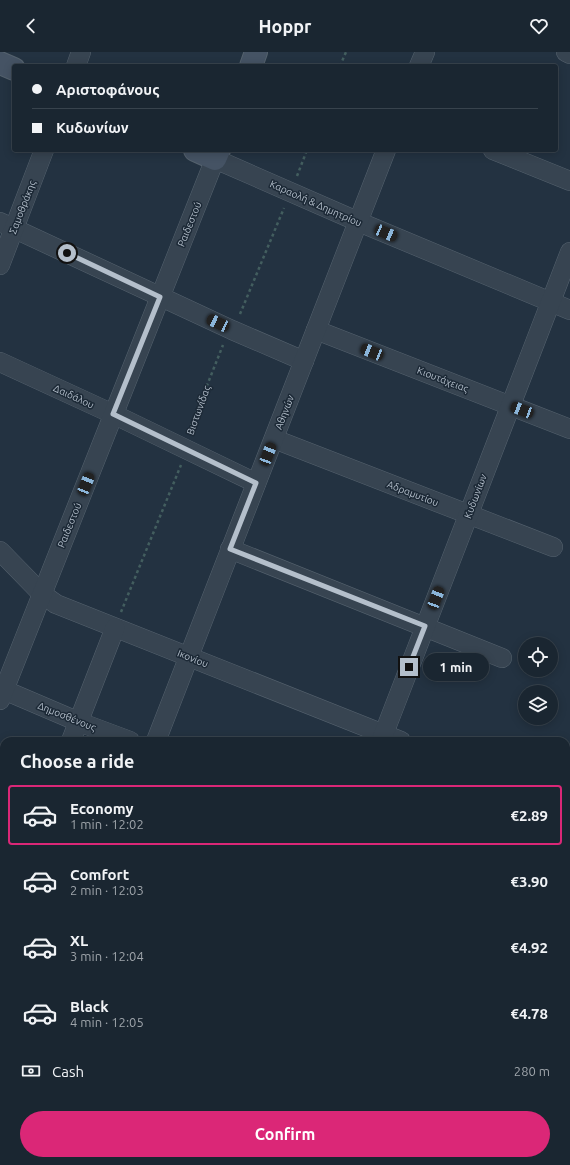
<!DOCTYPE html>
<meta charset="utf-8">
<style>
body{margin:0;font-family:Ubuntu,sans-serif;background:#27323d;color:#f1f3f6;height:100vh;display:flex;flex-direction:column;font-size:15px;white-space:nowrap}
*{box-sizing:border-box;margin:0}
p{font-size:13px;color:#9fa5ab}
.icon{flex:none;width:22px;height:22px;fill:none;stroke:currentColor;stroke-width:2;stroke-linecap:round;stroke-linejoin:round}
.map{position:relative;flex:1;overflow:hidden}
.sheet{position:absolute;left:0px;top:685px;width:570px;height:428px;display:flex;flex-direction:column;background:#1a2631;border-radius:12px 12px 0 0;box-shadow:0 2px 10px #0003,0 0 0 1px #38434d}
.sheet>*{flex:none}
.top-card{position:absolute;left:12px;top:12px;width:546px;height:88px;border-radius:4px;box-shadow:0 2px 10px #0003,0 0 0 1px #38434d;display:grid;align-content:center;height:88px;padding:0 20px;background:#1a2631}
.fabs{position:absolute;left:518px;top:585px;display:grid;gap:8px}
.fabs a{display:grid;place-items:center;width:40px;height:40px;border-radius:50%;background:#1a2631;box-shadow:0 2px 10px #0003,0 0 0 1px #38434d;font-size:20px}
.end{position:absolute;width:18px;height:18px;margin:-9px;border:5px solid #b4bfcb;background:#111;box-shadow:0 0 0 2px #111}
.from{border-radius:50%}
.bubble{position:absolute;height:28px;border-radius:14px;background:#1a2631;box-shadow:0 2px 10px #0003,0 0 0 1px #38434d;font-size:13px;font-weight:600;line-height:28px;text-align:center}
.car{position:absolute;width:12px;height:24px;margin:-12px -6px;border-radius:5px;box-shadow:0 0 3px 1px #0007;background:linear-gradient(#222 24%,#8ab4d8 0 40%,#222 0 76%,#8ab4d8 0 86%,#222 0)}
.top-card b{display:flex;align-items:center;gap:14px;height:38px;font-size:15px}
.top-card b+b{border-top:1px solid #38434d}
.top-card i{width:10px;height:10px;background:#f1f3f6}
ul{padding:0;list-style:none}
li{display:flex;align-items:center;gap:12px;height:60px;margin:0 8px 6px;padding:0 12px;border:2px solid transparent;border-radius:4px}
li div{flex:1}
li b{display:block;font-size:15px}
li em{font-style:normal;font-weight:600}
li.active{border-color:#db2777}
li>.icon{width:36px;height:36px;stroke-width:1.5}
h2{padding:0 20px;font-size:18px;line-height:48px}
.pay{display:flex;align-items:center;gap:10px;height:44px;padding:0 20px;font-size:15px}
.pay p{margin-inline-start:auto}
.cta{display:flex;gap:8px;margin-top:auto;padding:8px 20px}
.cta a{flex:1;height:46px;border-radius:24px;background:#db2777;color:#fff;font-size:16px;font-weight:600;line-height:46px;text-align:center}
header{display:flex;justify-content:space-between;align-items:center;height:52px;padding:0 20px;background:#1a2631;font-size:18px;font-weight:600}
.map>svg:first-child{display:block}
</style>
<header><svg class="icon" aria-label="back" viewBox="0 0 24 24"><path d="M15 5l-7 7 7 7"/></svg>Hoppr<svg class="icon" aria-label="heart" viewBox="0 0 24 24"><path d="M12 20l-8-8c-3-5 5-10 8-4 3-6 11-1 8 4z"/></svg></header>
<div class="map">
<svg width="570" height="1113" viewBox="0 0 570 1113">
<rect width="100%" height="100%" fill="#233241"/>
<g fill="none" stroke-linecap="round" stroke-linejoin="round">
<g stroke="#55626e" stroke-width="20">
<g id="street">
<path d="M566,0l4,2"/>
<path d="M76,14l5,-14"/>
<path d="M419,14l6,-14"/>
<path d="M493,98l77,31"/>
<path d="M0,170l232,108 72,31"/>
<path d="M0,213l44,-115"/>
<path d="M316,278l254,99"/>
<path d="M0,310l113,52 143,69"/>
<path d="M274,387l279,108"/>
<path d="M230,497l272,109"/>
<path d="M0,499l42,43 14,10 345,137"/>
<path d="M4,638l75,32 51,19"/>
<path d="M0,648l215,-541 144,63 211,88"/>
<path d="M71,689l44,-113"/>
<path d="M156,689l230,-591"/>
<path d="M381,689l189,-489"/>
<path d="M0,867l4,-8"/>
<path d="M0,996l4,3"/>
<path d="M566,1099l4,3"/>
<path d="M133,1109l5,4"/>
<path d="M162,1113l4,-4"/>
</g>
</g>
<g stroke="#55626e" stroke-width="24">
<g id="secondary">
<path d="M0,11l14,6"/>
<path d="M251,14l5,-14"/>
<path d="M195,98l20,9 4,-9"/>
</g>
</g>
<g stroke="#435e5f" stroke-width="2.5" stroke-dasharray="3 3" stroke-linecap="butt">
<path d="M340,14l6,-14"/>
<path d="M297,124l10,-26"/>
<path d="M240,262l44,-106"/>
<path d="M189,379l34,-86"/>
<path d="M121,560l60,-147"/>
</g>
<use href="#street" stroke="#374451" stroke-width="19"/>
<use href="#secondary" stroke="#455364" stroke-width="22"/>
</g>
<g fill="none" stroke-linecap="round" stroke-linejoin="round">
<path stroke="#b4bfcb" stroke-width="5" d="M67,201l93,44 -47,117 143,69 -26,66 195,77 -16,41"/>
</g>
<g text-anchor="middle" stroke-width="3" stroke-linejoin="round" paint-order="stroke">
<g font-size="10" fill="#b4bfcb" stroke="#1c2936">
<text transform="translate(316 151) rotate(24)" y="4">Καραολή &amp; Δημητρίου</text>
<text transform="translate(22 155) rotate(-69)" y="4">Σαμοθράκης</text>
<text transform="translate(189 172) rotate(-68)" y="4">Ραιδεστού</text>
<text transform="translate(443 327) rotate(21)" y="4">Κιουτάχειας</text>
<text transform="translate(74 344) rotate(25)" y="4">Δαιδάλου</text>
<text transform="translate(198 358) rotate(-70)" y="4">Βιστωνίδας</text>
<text transform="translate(284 360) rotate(-69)" y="4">Αθηνών</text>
<text transform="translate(413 441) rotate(21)" y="4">Αδραμυτίου</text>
<text transform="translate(475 444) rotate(-69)" y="4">Κυδωνίων</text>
<text transform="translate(69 473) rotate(-68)" y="4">Ραιδεστού</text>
<text transform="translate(193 606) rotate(22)" y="4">Ικονίου</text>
<text transform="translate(67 664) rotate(22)" y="4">Δημοσθένους</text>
</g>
</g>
</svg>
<div class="fabs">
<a><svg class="icon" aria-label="locate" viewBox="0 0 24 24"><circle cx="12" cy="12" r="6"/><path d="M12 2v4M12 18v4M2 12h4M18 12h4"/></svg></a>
<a><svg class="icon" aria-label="layers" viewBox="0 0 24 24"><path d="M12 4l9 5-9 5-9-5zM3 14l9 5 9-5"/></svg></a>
</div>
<i class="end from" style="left:67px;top:201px"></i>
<i class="end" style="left:409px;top:615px"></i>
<div class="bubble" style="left:423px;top:601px;width:66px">1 min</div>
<i class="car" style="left:386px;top:181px;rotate:113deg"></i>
<i class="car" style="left:218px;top:271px;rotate:295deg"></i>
<i class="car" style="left:372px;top:300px;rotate:292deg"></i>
<i class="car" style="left:522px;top:358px;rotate:291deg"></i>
<i class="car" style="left:268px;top:402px;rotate:21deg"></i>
<i class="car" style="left:86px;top:432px;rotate:22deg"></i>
<i class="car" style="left:436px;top:546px;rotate:21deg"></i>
<div class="top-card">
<b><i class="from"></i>Αριστοφάνους</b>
<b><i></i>Κυδωνίων</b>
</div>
<section class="sheet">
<h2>Choose a ride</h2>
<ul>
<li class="active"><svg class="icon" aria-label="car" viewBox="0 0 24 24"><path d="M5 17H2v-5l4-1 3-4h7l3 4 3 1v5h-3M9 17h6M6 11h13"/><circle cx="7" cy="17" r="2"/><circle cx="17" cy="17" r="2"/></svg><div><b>Economy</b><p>1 min · 12:02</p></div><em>€2.89</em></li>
<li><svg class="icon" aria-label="car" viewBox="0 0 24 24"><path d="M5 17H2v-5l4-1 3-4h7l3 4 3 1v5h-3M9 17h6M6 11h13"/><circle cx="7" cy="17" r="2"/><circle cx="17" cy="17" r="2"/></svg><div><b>Comfort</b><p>2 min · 12:03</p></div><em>€3.90</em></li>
<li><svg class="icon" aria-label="car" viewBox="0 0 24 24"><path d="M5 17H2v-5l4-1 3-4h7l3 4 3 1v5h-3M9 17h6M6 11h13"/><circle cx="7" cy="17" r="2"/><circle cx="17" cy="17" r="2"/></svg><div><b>XL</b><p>3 min · 12:04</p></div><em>€4.92</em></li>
<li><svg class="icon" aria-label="car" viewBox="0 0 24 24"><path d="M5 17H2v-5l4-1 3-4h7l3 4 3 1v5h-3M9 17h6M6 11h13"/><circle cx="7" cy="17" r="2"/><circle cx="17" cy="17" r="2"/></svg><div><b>Black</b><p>4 min · 12:05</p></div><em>€4.78</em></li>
</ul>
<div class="pay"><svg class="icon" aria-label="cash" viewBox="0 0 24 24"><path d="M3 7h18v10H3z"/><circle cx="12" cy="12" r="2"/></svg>Cash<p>280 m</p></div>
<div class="cta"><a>Confirm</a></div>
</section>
</div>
